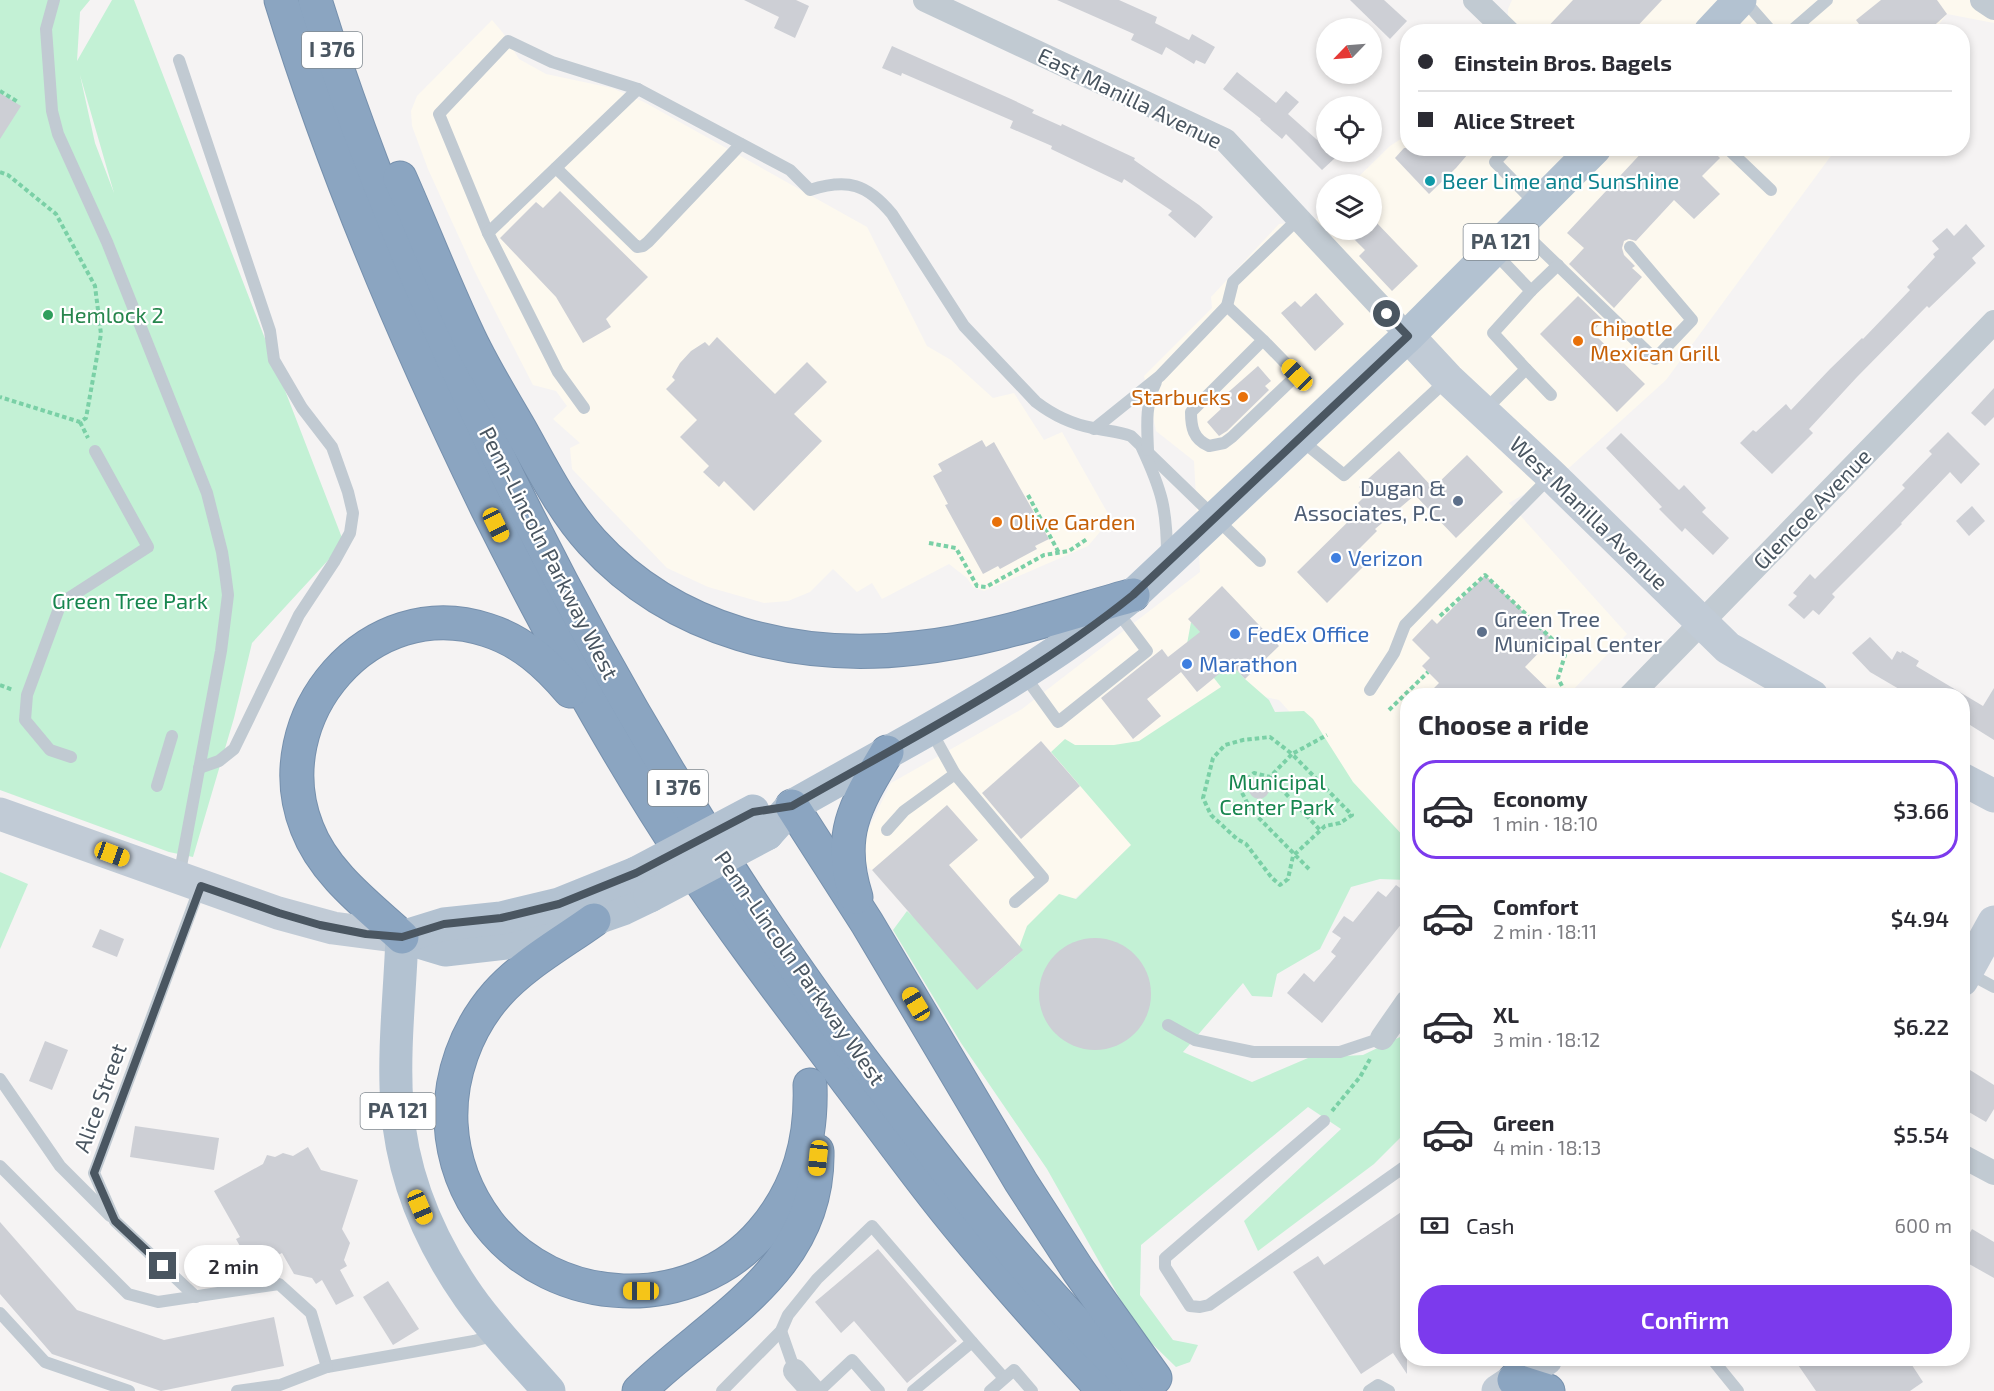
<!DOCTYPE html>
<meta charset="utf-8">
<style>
body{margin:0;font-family:"Exo 2",sans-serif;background:#f7f7f7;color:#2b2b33;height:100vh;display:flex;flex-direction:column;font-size:22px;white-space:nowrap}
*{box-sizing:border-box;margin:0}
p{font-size:20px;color:#7c7c81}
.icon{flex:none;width:33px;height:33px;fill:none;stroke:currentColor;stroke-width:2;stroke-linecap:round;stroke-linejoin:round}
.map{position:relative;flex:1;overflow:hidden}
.drawer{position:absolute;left:1400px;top:688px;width:570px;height:678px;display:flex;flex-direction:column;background:#fff;border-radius:24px;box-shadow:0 3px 9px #0003}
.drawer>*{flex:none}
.hud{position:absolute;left:1400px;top:24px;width:570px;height:132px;border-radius:24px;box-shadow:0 3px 9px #0003;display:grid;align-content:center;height:132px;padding:0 18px;background:#fff}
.needle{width:39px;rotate:245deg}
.tools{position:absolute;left:1316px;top:18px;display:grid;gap:12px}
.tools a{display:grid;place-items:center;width:66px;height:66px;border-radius:50%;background:#fff;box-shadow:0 3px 9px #0003;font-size:30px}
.end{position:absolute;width:27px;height:27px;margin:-14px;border:8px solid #4a5661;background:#fff;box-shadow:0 0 0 3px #fff}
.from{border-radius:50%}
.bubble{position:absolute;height:42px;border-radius:21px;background:#fff;box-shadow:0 3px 9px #0003;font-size:20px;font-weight:600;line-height:42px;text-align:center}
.car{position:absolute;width:18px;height:36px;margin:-18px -9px;border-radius:8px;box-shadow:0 0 4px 2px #0007;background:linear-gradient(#f5c518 24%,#345 0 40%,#f5c518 0 76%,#345 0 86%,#f5c518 0)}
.hud b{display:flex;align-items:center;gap:21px;height:57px;font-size:22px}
.hud b+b{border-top:2px solid #e1e1e2}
.hud i{width:15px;height:15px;background:#2b2b33}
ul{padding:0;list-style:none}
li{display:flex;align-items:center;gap:18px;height:99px;margin:0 12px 9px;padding:0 6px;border:3px solid transparent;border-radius:24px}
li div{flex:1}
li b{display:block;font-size:22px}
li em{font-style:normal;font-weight:600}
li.active{border-color:#7c3aed}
li>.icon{width:54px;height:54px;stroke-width:1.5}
h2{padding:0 18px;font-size:27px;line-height:72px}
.pay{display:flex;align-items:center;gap:15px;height:66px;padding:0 18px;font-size:22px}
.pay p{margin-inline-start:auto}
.action{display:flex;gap:12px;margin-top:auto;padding:12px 18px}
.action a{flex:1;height:69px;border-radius:24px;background:#7c3aed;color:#fff;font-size:24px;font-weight:600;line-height:69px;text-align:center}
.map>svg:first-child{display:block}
</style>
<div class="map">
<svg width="1994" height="1391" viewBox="0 0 1994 1391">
<rect width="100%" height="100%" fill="#f5f3f3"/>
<g fill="#fdf9ef">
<path d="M1512,0h482v23l-47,-9 -14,18h-425v-23z"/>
<path d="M492,20l11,13 16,26 27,15 66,14 32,14 223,125 60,119 24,14 42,38 21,-5 30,47 18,-8 49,87 -23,27 -104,45 -11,-4 -6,-9 -18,-14 -67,35 -10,-16 -15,9 -24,-23 -23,23 -22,9 -24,2 -56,-16 -41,-19 -95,-99 -2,-21 10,-5 -27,-24 14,-13 -11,-15 -23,-6 -59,-115 -46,-101 -16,-43 -1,-15 6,-15z"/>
<path d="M1407,135v13l429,1 -170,231 -96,87 -61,36 118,131 -60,62h-160v147l-128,-143 -58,-13 -89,158 -155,145 -105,-120 -4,-2 -9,-20 32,-65 131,-74 178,-137 -6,-111 -38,-30 -12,-55 68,-68 -1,-11 68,-73 35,-3 12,-12v21h45v-46h-20l39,-38z"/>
</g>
<g fill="#c3f1d5" fill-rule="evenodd">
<path d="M0,0h90l-10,12 -3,49 35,-61h22l210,543 -92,100 -18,75 -41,139 -24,-5 -169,-62zM80,75l34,118 -19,-50z"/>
<path d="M1191,622l54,57 24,21 6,12 29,-1 9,8 40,63 54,58v40l-27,-1 -29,8 -31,62 -43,25 -5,23 -20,-1 -9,-13 -60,69 69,30 56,-24 55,-3 37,-18 7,7v87l-33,33 -116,87 -14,-30 97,-92 -33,-22 -167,138 -1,50 33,45 25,5 -8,17 -14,5 -39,-38 -90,-160 -86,-126 -68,-113 14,-19 79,71 30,-26 11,-30 32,-32 17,5 55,-54 -80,-93 14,-13 10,6h39l25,-4 82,-54 -34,-43z"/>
<path d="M0,872l28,12 -28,65z"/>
</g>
<g fill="#cdcfd5">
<path d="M744,0h52l13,6 -14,32 -21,-10 5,-11z"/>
<path d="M1057,0h62l38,17 -2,6 34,17 3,-6 23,13 -10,17 -9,-4 -2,4 -28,-17 -4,8 -31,-15 3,-6z"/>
<path d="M1350,0h34l23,21 -17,18z"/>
<path d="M1573,0h89l-30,32h-89z"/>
<path d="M1881,0h56l10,14 -20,18h-62l-9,-12z"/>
<path d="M892,46l119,53 23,11 -2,3 29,13 1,-2 73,34 -1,2 65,45 14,12 -18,21 -27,-23 4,-4 -48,-32 -2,4 -71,-34 1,-3 -42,-18 3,-7 -111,-48 -1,3 -19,-8z"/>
<path d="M1237,72l39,31 10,-12 13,11 -11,12 27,24 11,10v4h3l6,6 -13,12 -36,-36 -4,5 -22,-19 1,-1 -38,-30z"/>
<path d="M0,93l21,13 -21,33z"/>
<path d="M1404,148h69l-17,20 -27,26 -34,-36z"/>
<path d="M1646,148h64l10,10 -18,18 18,18 -26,25 -20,-19 -38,41 -7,-2 -5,2 -2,7 2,7 11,11 -3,2 10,9 -28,31 -45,-44 15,-16 -17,-15z"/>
<path d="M560,191l88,86 -42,42 5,8 -28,16 -27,-46 -56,-59 36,-36 7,6z"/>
<path d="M1374,220l44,46 -26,25 -33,-35 6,-6 -11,-11 11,-9h6v-7z"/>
<path d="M1966,224l19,22 -13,12 4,5 -47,45 -2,-2 -70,71 -48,52 4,4 -41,41 -32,-31 13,-13 3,2 30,-28 5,6 39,-41 32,-31 1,1 47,-49 -3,-3 28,-30 -2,-3 6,-5 -7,-8 15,-13 7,8z"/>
<path d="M1316,293l28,31 -29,27 -34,-38 14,-12 6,6z"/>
<path d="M1578,296l25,24 -11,12 53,52 -28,28 -77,-78z"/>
<path d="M717,337l58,57 32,-32 20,20 -33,32 28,27 -68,70 -30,-30 -5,6 -16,-15 6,-6 -29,-29 17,-17 -31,-31 9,-9 -3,-3 8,-14 11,-12 14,-9 4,4z"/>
<path d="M1258,366l13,15 -6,5 4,4 -42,41 -8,5 -12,-14 14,-13 -5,-6z"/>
<path d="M1994,388v29l-9,9 -14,-13z"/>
<path d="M1948,432l32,32 -19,20 -11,-12 -49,51 1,1 -70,70 3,3 -16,18 -6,-5 -9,9 -16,-14 9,-9 -4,-3 17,-19 5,5 90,-91 -3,-3 30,-31 -3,-3z"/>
<path d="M1621,433l58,57 5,-5 22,23 -4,4 27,26 -16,17 -28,-27 -3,4 -23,-23 3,-2 -56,-59z"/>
<path d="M982,440l4,7 8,-5 55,97 -14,7 2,3 -37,20 -2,-3 -15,8 -38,-69 3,-1 -15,-28 9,-5 -4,-7z"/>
<path d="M1399,451l34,37 34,-33 36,37 -47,46 -41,-43 -40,34 2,2 -21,21 10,12 -39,39 -30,-31 65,-64 -4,-5 8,-8 -7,-8z"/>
<path d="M1972,506l13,15 -16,15 -13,-15z"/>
<path d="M1485,575l67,64 -27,28 30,29h-129l13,-13 -17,-17 8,-8 -18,-18 20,-21 5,5z"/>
<path d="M1222,586l57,60 -34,33 -14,-15 -34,28 -16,-20 -34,27 14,17 -28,23 -32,-41 61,-49 6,8 32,-25 -12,-13z"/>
<path d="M1870,637l22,23 5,-9 4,2 1,-2 17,10 -3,5 67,40 11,-18v52l-32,-20v-24h-51l-41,-24 -18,-19z"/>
<path d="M1041,741l39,45 -59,53 -39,-46z"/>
<circle cx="1259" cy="789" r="10"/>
<path d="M947,805l31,35 -29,25 74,85 -46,40 -105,-120z"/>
<path d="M1396,885l11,8v24l-85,106 -35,-30 17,-20 10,9 22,-26 -5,-4 10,-14 -9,-6 12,-16 9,6 25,-31 8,6z"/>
<path d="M100,929l24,10 -7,18 -25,-10z"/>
<circle cx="1095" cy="994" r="56"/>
<path d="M45,1041l23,9 -16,40 -23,-9z"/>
<path d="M1970,1070l24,15v24l-8,13 -24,-14v-24z"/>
<path d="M135,1126l84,12 -5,32 -84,-13z"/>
<path d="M308,1147l13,23 37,10 -16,49 8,14 -6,17 3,6 -7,4 14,26 -18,9 -14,-25 -6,4 -4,-6 -18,-4 -12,-21 -18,9 -18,-5 -10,-18 4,-2 -26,-46 49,-27 4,-9 8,2 8,-4 10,3z"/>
<path d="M1407,1208v166l-14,-21 -32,21 -68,-102 25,-16 6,9z"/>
<path d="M0,1222l77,88 87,30 110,-23 10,49 -123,25 -109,-37 -52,-60z"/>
<path d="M1972,1229l22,13v36l-32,-18v-14z"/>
<path d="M878,1249l79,92 -50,42 -53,-62 -13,12 -26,-31z"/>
<path d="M388,1281l31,48 -26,16 -30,-48z"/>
<path d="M1794,1359h114l15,23 -13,9h-94z"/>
</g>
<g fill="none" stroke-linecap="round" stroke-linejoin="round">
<g stroke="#7690ad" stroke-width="35">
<g id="highway">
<path d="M281,0c54,175 126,344 206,508 61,122 126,242 202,356 50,75 105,146 159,218 33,43 65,88 99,130 50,62 103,121 157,179"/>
<path d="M315,0c42,136 96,268 155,397 114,246 252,481 417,696 62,81 128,167 199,240 19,20 39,39 59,58"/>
<path d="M400,178c23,52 43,104 67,155 15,33 35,65 53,96 22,39 42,80 72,113 82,90 206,120 324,106 74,-8 146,-33 217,-53"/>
<path d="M792,806l75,117 154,259 57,88 77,108"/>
<path d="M856,897c-20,-62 0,-93 31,-145"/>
<path d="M594,920c-32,23 -70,44 -97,74 -31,35 -48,83 -46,129 2,37 15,71 37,100 66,86 203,92 274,9 37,-43 50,-92 48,-147"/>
<path d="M402,937c-35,-32 -78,-64 -95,-109 -44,-111 63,-237 180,-198 35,11 60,34 83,61"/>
<path d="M1514,1380l34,11"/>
<path d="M639,1391c74,-72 181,-121 178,-240"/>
</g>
</g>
<g stroke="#7ad0a6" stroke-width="4" stroke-dasharray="4.5 3" stroke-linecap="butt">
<path d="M0,91l18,11"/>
<path d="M0,172l8,3 48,39 39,72 6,48 -15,84 -6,4 -80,-25"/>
<path d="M80,422l8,16"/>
<path d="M1028,495l31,58"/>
<path d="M929,543l27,5 21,38 9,1 58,-32 25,-4 18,-12"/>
<path d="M1440,616l45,-41 67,64 13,16 -7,23 6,12v6"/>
<path d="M0,685l13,5"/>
<path d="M1389,710l39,-38"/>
<path d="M1270,777l51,54"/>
<path d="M1309,869l-58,-59 -12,-23 15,-14 16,4 22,-23 60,61 -12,8 -15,3 -32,30 -5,23 -8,6 -8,-7 -26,-34 -9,-5 -26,-24 -8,-17 10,-40 12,-13 18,-5 27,-3 22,17 35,-19"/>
<path d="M1332,1111l28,-34 10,-18"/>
</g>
<g stroke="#c1cad2" stroke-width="12">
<path d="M54,0l-8,29 6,82 6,23 49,108 100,251 15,59 3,20 3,23 -7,56 -42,226"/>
<path d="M1744,0l28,32"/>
<path d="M1790,32l37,-32"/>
<path d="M179,60l91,271 4,29 28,48 30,39 16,45 5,21 -3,20 -16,29 -35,53 -65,134 -15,12 -20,7"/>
<path d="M1508,148l-13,14 42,43"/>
<path d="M1727,148l44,42"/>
<path d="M556,168l81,79 6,-1 5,-4 93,-98"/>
<path d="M1518,227l137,132 37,-39 -62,-73"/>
<path d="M488,233l-49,-119 69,-73 44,21 86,27"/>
<path d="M1531,291l27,-26"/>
<path d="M1227,306l6,-24 65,-63"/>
<path d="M1526,369l25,26"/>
<path d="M584,408l-26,-36 -70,-139 150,-144 152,81 20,20c38,-12 57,-6 82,24l72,112 72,76c17,13 35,22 57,26 13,3 25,3 38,8l129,125"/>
<path d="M1484,411l42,-42 -33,-36 38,-42 -38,-40"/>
<path d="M1094,429l66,-53 67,-70 36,34 -72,72c0,15 2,27 18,34l15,-3 8,-6 65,-62 -34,-35"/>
<path d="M1301,440l43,35 103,-95"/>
<path d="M1142,448c20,43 25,61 25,108"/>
<path d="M1148,450c-1,-24 -3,-46 8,-68"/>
<path d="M1024,675l34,47 89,-71 -30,-40"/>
<path d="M1370,690l24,-37 11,-28 145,-148"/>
<path d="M71,757l-21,-7 -25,-30 2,-25 34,-92 87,-56 -53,-96"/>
<path d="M955,774l88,104 -28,24"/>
<path d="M157,786l15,-50"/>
<path d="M887,830l17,-19 51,-37 -25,-45"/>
<path d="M1968,973l26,14"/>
<path d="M1168,1025l27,15 58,12h87l42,-14"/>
<path d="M0,1079l60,87 50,50"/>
<path d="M1324,1121l-159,137v9l25,39 10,1 9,-2 198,-140"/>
<path d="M0,1166l128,128 30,8 121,-18 32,29 16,54 147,-26 21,-6"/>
<path d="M196,1297l-81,-76 -21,-48 106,-286"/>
<path d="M0,1313l45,49 84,29"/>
<path d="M781,1331l14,40"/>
<path d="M1712,1359l26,32"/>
<path d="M237,1391l43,-6 47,-18"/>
<path d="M722,1391l59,-60 7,-16 29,-36 55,-53 100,116"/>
<path d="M819,1391l33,-31 27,31"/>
<path d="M913,1391l59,-49 32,36"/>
<path d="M990,1391l24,-21 18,21"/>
<path d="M1369,1391l9,-6 11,6"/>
</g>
<g stroke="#c1cad2" stroke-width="24">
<path d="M925,0l300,140 183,196"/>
<path d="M1475,0l33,32"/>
<path d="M1982,0l12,8"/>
<path d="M1630,696l364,-374"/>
<path d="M1382,1038l25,-36"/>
<path d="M1962,1156l32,17"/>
<path d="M795,1371l18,20"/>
</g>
<g stroke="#c1cbd6" stroke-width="33">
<path d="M1408,336l40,43 103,96 177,173 84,48"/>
<path d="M1962,779l32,17"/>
<path d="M0,814l278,99 55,15 69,9"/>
<path d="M1962,980l32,-58"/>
<path d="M1498,1391l48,-32"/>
</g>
<g stroke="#b3c2d1" stroke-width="33">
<path d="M1710,32l30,-32"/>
<path d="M767,834l25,-28c116,-66 237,-126 341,-211l275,-259 187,-188"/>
<path d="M402,937c-2,55 -9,114 -5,169 5,70 32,134 72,191 23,33 53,63 80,94"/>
<path d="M402,937l43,13 61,-7 60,-14 57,-20 27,-13"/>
<path d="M402,937l42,-13 57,-6 58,-14 77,-31"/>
</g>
<use href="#highway" stroke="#8ba5c1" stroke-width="33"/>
<g stroke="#b3c2d1" stroke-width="33">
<path d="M636,873l117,-62"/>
<path d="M650,896l117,-62"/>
</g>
</g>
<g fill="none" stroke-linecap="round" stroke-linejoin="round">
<path stroke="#4a5661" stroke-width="8" d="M163,1266l-48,-45 -21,-48 107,-287 78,27 41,12 46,9 36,3 42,-13 57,-6 58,-14 77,-31 117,-61 39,-6c116,-66 237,-127 341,-211l275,-259 -21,-22"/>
</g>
<circle fill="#0f9aa8" stroke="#fff" stroke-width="2" cx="1430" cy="181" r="6"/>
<circle fill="#2e9e5b" stroke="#fff" stroke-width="2" cx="48" cy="315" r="6"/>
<g fill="#e8710a" stroke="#fff" stroke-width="2">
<circle cx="1578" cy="341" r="6"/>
<circle cx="1243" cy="397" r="6"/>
<circle cx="997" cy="522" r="6"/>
</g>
<g fill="#5c6f8a" stroke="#fff" stroke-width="2">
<circle cx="1458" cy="501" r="6"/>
<circle cx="1482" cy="632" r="6"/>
</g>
<g fill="#3f7fe0" stroke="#fff" stroke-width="2">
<circle cx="1336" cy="558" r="6"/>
<circle cx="1235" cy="634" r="6"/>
<circle cx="1187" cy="664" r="6"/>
</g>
<g text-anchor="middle" stroke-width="4.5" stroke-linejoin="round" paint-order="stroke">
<g fill="#fff" stroke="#808990" stroke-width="1.5">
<rect x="302" y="32" width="60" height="36" rx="4.5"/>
<rect x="1463.5" y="224" width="75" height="36" rx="4.5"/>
<rect x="648" y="770" width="60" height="36" rx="4.5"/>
<rect x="360.5" y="1093" width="75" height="36" rx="4.5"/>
</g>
<g font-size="21" font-weight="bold" fill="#4a5661">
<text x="332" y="57">I 376</text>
<text x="1501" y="249">PA 121</text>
<text x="678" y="795">I 376</text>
<text x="398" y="1118">PA 121</text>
</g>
<g font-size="22" fill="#4a5661" stroke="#fff">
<text transform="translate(1130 98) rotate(26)" y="8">East Manilla Avenue</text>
<text transform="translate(1812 509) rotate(-46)" y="8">Glencoe Avenue</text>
<text transform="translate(1589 513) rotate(44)" y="8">West Manilla Avenue</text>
<text transform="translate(549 553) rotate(63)" y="8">Penn-Lincoln Parkway West</text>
<text transform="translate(800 968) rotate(55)" y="8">Penn-Lincoln Parkway West</text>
<text transform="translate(100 1098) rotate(-70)" y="8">Alice Street</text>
</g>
<g font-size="22" fill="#0d838f" stroke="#fff" text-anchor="start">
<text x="1442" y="189">Beer Lime and Sunshine</text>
</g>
<g font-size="22" fill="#27864d" stroke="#fff" text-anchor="start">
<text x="60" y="323">Hemlock 2</text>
</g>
<g font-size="22" fill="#c56008" stroke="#fff" text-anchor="start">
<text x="1590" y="336">Chipotle<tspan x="1590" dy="25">Mexican Grill</tspan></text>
<text x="1231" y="405" text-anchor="end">Starbucks</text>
<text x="1009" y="530">Olive Garden</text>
</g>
<g font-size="22" fill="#4e5e75" stroke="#fff" text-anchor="end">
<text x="1446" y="496">Dugan &amp;<tspan x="1446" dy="25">Associates, P.C.</tspan></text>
<text x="1494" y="627" text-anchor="start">Green Tree<tspan x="1494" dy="25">Municipal Center</tspan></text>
</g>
<g font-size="22" fill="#366cbe" stroke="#fff" text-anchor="start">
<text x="1348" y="566">Verizon</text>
<text x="1247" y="642">FedEx Office</text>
<text x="1199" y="672">Marathon</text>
</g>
<g font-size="22" fill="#17864f" stroke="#fff">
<text x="130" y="609">Green Tree Park</text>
<text x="1277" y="790">Municipal<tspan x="1277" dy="25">Center Park</tspan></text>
</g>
</g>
</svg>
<div class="tools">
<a><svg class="needle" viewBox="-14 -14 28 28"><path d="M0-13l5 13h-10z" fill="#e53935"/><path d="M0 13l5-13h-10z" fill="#7c7c81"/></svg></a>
<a><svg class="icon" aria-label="locate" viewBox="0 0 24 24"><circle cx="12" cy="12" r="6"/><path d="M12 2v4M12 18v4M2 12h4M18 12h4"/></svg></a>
<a><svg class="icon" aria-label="layers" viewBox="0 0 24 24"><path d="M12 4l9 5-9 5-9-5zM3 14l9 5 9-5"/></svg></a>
</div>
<i class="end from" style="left:1387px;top:314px"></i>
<i class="end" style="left:163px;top:1266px"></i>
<div class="bubble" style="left:184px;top:1245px;width:99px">2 min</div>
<i class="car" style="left:1297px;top:375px;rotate:316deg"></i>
<i class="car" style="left:496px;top:525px;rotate:154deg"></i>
<i class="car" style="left:112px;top:854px;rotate:110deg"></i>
<i class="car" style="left:916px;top:1004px;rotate:329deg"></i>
<i class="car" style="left:818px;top:1158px;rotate:186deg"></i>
<i class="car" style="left:420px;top:1207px;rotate:157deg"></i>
<i class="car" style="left:641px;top:1291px;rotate:270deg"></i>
<div class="hud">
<b><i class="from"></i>Einstein Bros. Bagels</b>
<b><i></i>Alice Street</b>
</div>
<section class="drawer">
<h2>Choose a ride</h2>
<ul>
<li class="active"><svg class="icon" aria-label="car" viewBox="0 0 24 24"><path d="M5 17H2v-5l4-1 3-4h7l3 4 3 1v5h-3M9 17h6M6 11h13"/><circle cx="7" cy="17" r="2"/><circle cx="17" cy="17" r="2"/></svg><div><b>Economy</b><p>1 min · 18:10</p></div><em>$3.66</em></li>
<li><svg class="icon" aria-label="car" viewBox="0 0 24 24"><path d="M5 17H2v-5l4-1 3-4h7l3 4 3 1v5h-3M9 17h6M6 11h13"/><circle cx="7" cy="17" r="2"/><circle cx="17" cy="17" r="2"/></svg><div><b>Comfort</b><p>2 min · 18:11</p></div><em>$4.94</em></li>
<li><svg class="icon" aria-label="car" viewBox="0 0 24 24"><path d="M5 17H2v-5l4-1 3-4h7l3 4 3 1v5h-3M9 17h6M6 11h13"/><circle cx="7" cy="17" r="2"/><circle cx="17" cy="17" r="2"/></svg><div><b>XL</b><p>3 min · 18:12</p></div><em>$6.22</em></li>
<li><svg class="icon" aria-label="car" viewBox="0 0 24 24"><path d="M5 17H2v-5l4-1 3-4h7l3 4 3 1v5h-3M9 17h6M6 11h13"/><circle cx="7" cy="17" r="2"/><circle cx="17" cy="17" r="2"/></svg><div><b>Green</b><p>4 min · 18:13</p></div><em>$5.54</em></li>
</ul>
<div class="pay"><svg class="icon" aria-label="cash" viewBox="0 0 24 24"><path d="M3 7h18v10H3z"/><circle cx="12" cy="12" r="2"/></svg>Cash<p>600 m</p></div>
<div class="action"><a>Confirm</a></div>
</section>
</div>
